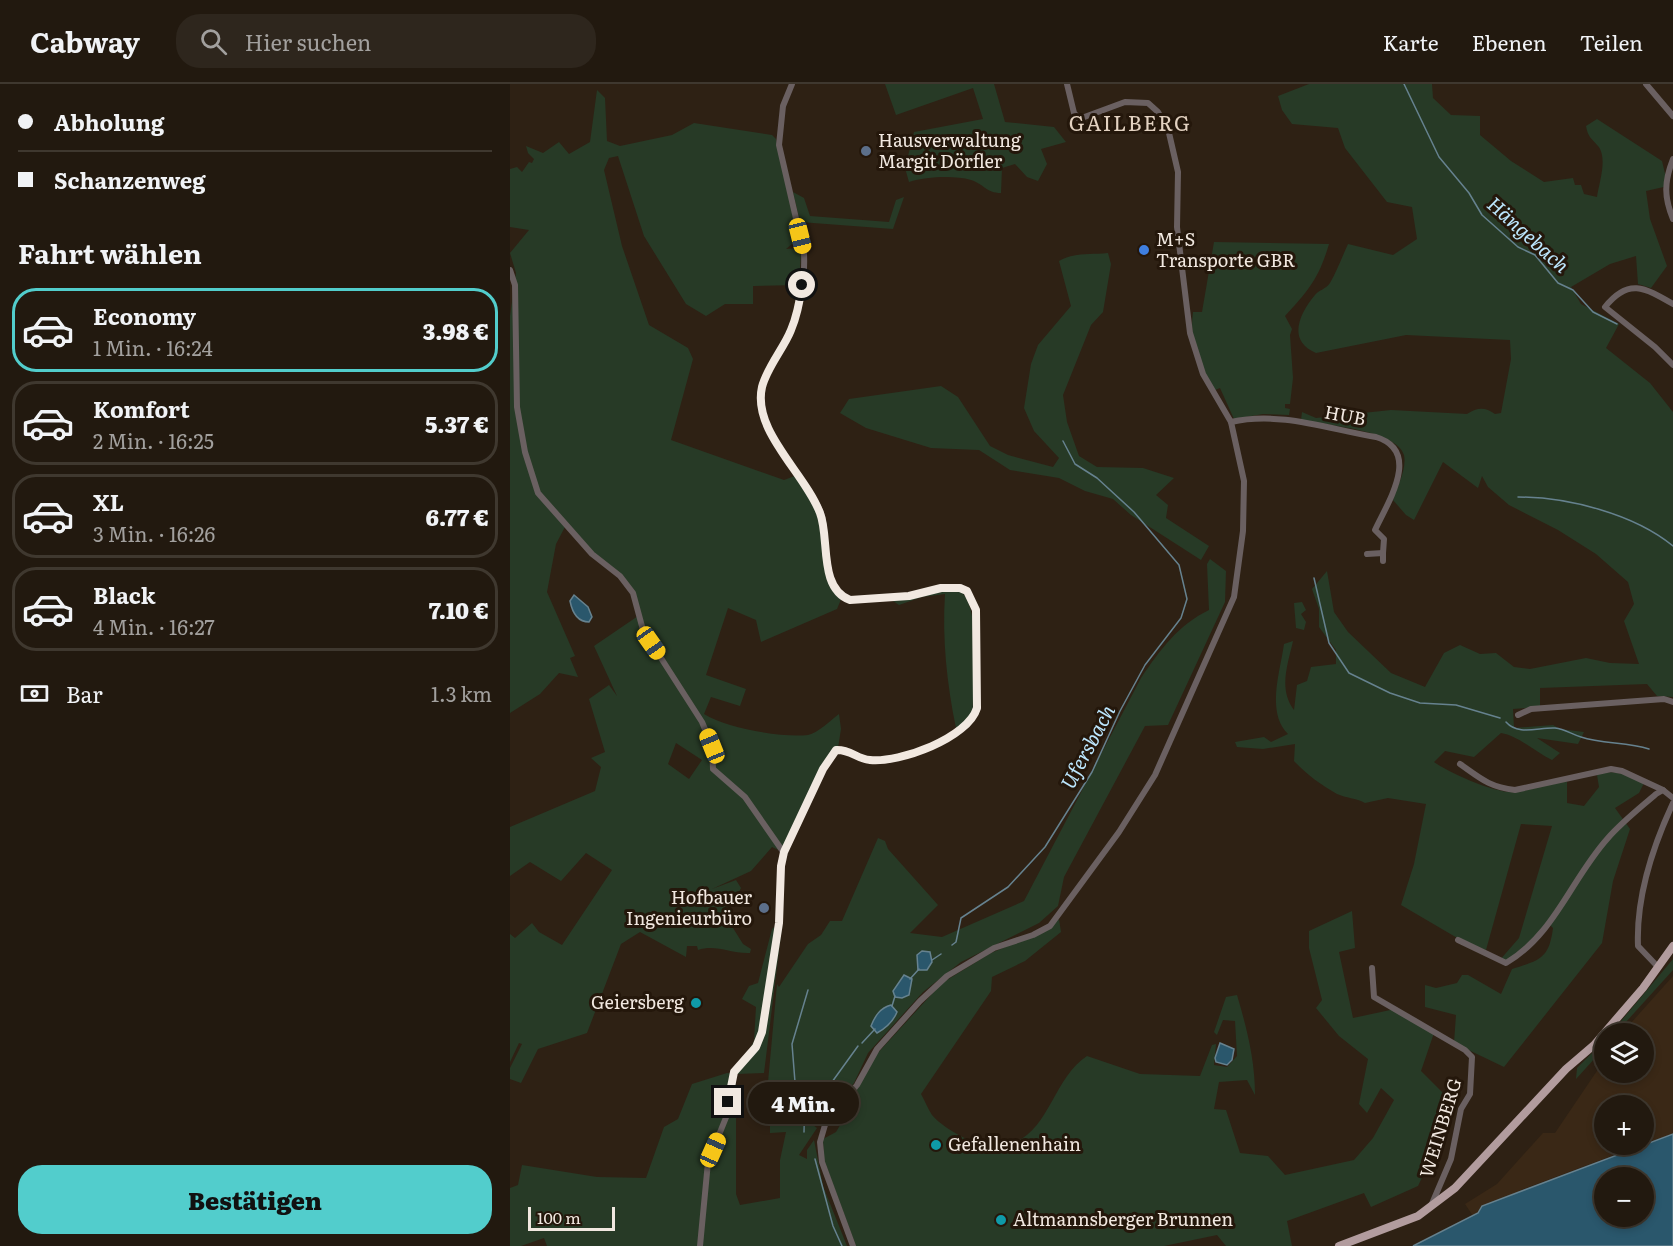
<!DOCTYPE html>
<html lang="de">
<meta charset="utf-8">
<style>
body{margin:0;font-family:Literata,serif;background:#2e261d;color:#f1f3f6;height:100vh;display:flex;flex-direction:column;font-size:22px;white-space:nowrap}
*{box-sizing:border-box;margin:0}
p{font-size:20px;color:#a2a09e}
.icon{flex:none;width:33px;height:33px;fill:none;stroke:currentColor;stroke-width:2;stroke-linecap:round;stroke-linejoin:round}
.map{position:relative;flex:1;overflow:hidden}
.drawer{display:flex;flex-direction:column;background:#22190f;width:510px}
.drawer>*{flex:none}
.top-card{display:grid;align-content:center;height:132px;padding:0 18px;background:#22190f}
.buttons{position:absolute;left:1084px;top:939px;display:grid;gap:12px}
.buttons a{display:grid;place-items:center;width:60px;height:60px;border-radius:50%;background:#22190f;box-shadow:0 3px 9px #0003,0 0 0 2px #3f382f;font-size:30px}
.scale{position:absolute;left:18px;bottom:15px;width:87px;box-sizing:border-box;padding-left:6px;border:3px solid #f1e8e0;border-top:0;font-size:16px;line-height:21px;white-space:nowrap;color:#f1e8e0;-webkit-text-stroke:4px #24170b;paint-order:stroke}
.end{position:absolute;width:27px;height:27px;margin:-14px;border:8px solid #f1e8e0;background:#111;box-shadow:0 0 0 3px #111}
.from{border-radius:50%}
.bubble{position:absolute;height:42px;border-radius:21px;background:#22190f;box-shadow:0 3px 9px #0003,0 0 0 2px #3f382f;font-size:20px;font-weight:800;line-height:42px;text-align:center}
.car{position:absolute;width:18px;height:36px;margin:-18px -9px;border-radius:8px;box-shadow:0 0 4px 2px #0007;background:linear-gradient(#f5c518 24%,#345 0 40%,#f5c518 0 76%,#345 0 86%,#f5c518 0)}
.top-card b{display:flex;align-items:center;gap:21px;height:57px;font-size:22px}
.top-card b+b{border-top:2px solid #3f382f}
.top-card i{width:15px;height:15px;background:#f1f3f6}
ul{padding:0;list-style:none}
li{display:flex;align-items:center;gap:18px;height:84px;margin:0 12px 9px;padding:0 6px;border:3px solid #3f382f;border-radius:24px}
li div{flex:1}
li b{display:block;font-size:22px}
li em{font-style:normal;font-weight:800}
li.on{border-color:#52cdcc}
li>.icon{width:54px;height:54px;stroke-width:1.5}
h2{padding:0 18px;font-size:27px;line-height:72px}
.pay{display:flex;align-items:center;gap:15px;height:66px;padding:0 18px;font-size:22px}
.pay p{margin-inline-start:auto}
.primary-button{display:flex;gap:12px;margin-top:auto;padding:12px 18px}
.primary-button a{flex:1;height:69px;border-radius:24px;background:#52cdcc;color:#111;font-size:24px;font-weight:800;line-height:69px;text-align:center}
header{display:flex;align-items:center;gap:36px;box-sizing:border-box;height:84px;padding:0 30px;background:#22190f;border-bottom:2px solid #3f382f}
header strong{font-size:28px}
nav{display:flex;gap:33px;margin-inline-start:auto;font-size:21px}
.search{width:420px;height:54px;background:#2e261d;display:flex;align-items:center;gap:15px;box-sizing:border-box;padding:0 21px;border-radius:24px;color:#a2a09e;font-size:22px}
main{display:flex;flex:1;min-height:0}
.map>svg:first-child{display:block}
</style>
<header>
<strong>Cabway</strong>
<div class="search"><svg class="icon" aria-label="search" viewBox="0 0 24 24"><circle cx="10" cy="10" r="6"/><path d="M15 15l6 6"/></svg>Hier suchen</div>
<nav><a>Karte</a><a>Ebenen</a><a>Teilen</a></nav>
</header>
<main>
<section class="drawer">
<div class="top-card">
<b><i class="from"></i>Abholung</b>
<b><i></i>Schanzenweg</b>
</div>
<h2>Fahrt wählen</h2>
<ul>
<li class="on"><svg class="icon" aria-label="car" viewBox="0 0 24 24"><path d="M5 17H2v-5l4-1 3-4h7l3 4 3 1v5h-3M9 17h6M6 11h13"/><circle cx="7" cy="17" r="2"/><circle cx="17" cy="17" r="2"/></svg><div><b>Economy</b><p>1 Min. · 16:24</p></div><em>3.98 €</em></li>
<li><svg class="icon" aria-label="car" viewBox="0 0 24 24"><path d="M5 17H2v-5l4-1 3-4h7l3 4 3 1v5h-3M9 17h6M6 11h13"/><circle cx="7" cy="17" r="2"/><circle cx="17" cy="17" r="2"/></svg><div><b>Komfort</b><p>2 Min. · 16:25</p></div><em>5.37 €</em></li>
<li><svg class="icon" aria-label="car" viewBox="0 0 24 24"><path d="M5 17H2v-5l4-1 3-4h7l3 4 3 1v5h-3M9 17h6M6 11h13"/><circle cx="7" cy="17" r="2"/><circle cx="17" cy="17" r="2"/></svg><div><b>XL</b><p>3 Min. · 16:26</p></div><em>6.77 €</em></li>
<li><svg class="icon" aria-label="car" viewBox="0 0 24 24"><path d="M5 17H2v-5l4-1 3-4h7l3 4 3 1v5h-3M9 17h6M6 11h13"/><circle cx="7" cy="17" r="2"/><circle cx="17" cy="17" r="2"/></svg><div><b>Black</b><p>4 Min. · 16:27</p></div><em>7.10 €</em></li>
</ul>
<div class="pay"><svg class="icon" aria-label="cash" viewBox="0 0 24 24"><path d="M3 7h18v10H3z"/><circle cx="12" cy="12" r="2"/></svg>Bar<p>1.3 km</p></div>
<div class="primary-button"><a>Bestätigen</a></div>
</section>
<div class="map">
<svg width="1163" height="1162" viewBox="0 0 1163 1162">
<rect width="100%" height="100%" fill="#2e2114"/>
<path fill="#3a2816" d="M1163,892v158l-29,10v-38h-39v38l36,1 -118,44 -50,27 -8,-12 32,-20 46,-51h12l50,-74v13h39v-38l-22,-1z"/>
<g fill="#273a26" fill-rule="evenodd">
<path d="M375,0h109l11,38 49,5 12,15 -25,7 6,15 -9,17 -11,-4 -12,-13 -13,4 -1,25c-15,0 -17,-9 -30,-13 -18,-5 -45,-3 -62,2l-4,-14 9,-36 69,-13 -10,-31 -77,27z"/>
<path d="M799,0h123l1,14 18,17 29,1v19l31,26 33,21 29,-4 2,7h6l3,9 13,3c2,-14 11,-39 1,-51 -7,-8 -10,-9 -12,-20l11,-7 65,42 6,25 -22,5 4,28 17,47 -16,22 -13,-4 -2,-28 -26,8 -39,23 10,17 38,20 -13,24 44,35 23,29v285l-16,-1 -10,-12 -107,4v19l-27,2 1,19 39,-3 7,4 24,3 -6,12 -41,-6 23,15 -8,7c-17,-8 -33,-24 -51,-27l-27,24 -29,-6 -11,11c15,11 64,33 83,30 17,-3 31,-10 50,-10v21l17,3 15,-19 -2,-12c17,-7 31,1 47,8l-5,10 -24,15 15,21 -17,52 -11,62 -98,124 -50,-24 2,-28 -31,-8v-22l11,3 21,-5 5,-8h6l33,19 11,-25c28,-9 37,-10 41,-41l-4,-4 -43,39 -7,-2 20,-23 33,-112 -31,-2 -35,126 -27,-11 -58,-34 13,-41 12,-60 -38,-6 -23,5c-9,-5 -19,-5 -28,-9 -16,-9 -31,-20 -43,-33l1,-17 -32,5 -26,-2 -2,-5 29,-5 7,5 17,-8c-22,-22 -8,-61 -4,-90l9,-3c-5,23 -15,48 1,69l3,-25 10,-4 4,-14 25,-3v-14l-17,-23v-18l-7,-20 15,-18 7,41 14,20 43,41 34,14 19,-34 16,-8 20,9 16,-1 18,14 16,2 56,-11 24,5 29,1 -15,-43 10,-17 -6,-22 -32,-28 -38,-24 -49,-25 -21,-18 -6,-11 -4,12 -35,-26 -29,58 -8,-5 -13,-15c4,-13 14,-31 11,-45 -7,-25 -80,-30 -103,-35l1,-8 14,6 75,-8 76,4c11,-7 18,-7 28,0l6,-1 10,-54 -1,-19 -104,-5 -90,18c-29,-12 -17,-39 -1,-58 4,-5 11,-6 15,-12 7,-12 12,-26 18,-39l45,11 24,-16 -5,-32 -25,-5 -42,-54 -7,-20 -46,-4 -10,-14 -4,-14z"/>
<path d="M87,6l8,8 2,43 13,5 52,-11 22,-12 78,12 4,4 22,100 -12,10 12,-1 3,4 -2,33 -46,1v18h-28l-19,12 -20,-12 -42,-68 -26,-80 -9,2 -5,12 18,76 27,79 39,23 5,11 -22,81 113,40 16,-6 21,39 9,67 12,17 -5,12 -76,33 -5,-22 -28,-12 -22,67 40,14 -6,17 -29,-9 -7,17c22,14 77,24 104,21 10,-2 23,-15 31,-21l2,15 -3,19 -15,21 -38,84 -13,-6 -21,24 -39,18 24,-9 5,8 -6,11 -7,6 7,15 -2,8 10,16 8,5 -1,4c-19,1 -34,-9 -52,-3l-1,-4h-10l-1,11 -46,-25 -19,12 -34,89 -49,16 -17,34 -11,-4v-11l12,-24 -3,-1 -9,19v-128l5,4 17,-15 7,9 23,13 50,-75 -26,-17 -25,28 -31,-19 -20,14v-49l85,-36 6,-24 -10,-9 14,-6 -16,-53 20,-14 8,11 -23,-50 44,-30 -4,-23 -68,-68 -10,19 -9,48 28,64 -5,2 8,19 -19,-4 -19,21 -30,19v-397l6,-43 -6,-20 19,-23 -19,-3v-58l7,-2 5,5 7,-10 3,1 2,-4 -6,-6 -2,-7 17,7 16,-11 10,12 21,-12zM166,659l26,17 -13,19 -21,-15z"/>
<path d="M283,108l11,6 6,18 79,6 7,-22 8,-3 -11,32 -93,-7z"/>
<path d="M704,158l115,2c-10,34 -20,46 -44,72l7,13 -2,6 3,43 -3,26h-5v4l5,1 -1,6 -26,-1 -29,5 -14,-31 -5,2c-17,-23 -26,-49 -22,-78h9z"/>
<path d="M598,169l3,11 -8,48 -12,13 -28,70 4,27 12,34 18,11 46,1 31,10 -18,17 12,10 -2,13 43,28 -8,14 -70,-45 -18,-16 -28,-8 -26,-13 -49,-8 -31,-20 -48,-2 -65,-20 -26,-15 9,-14 92,-13 17,11 32,49 18,9 45,12 6,-9 -25,-27 -10,-23 7,-44 7,-19 33,-39 -12,-45c16,-9 31,-6 49,-8z"/>
<path d="M700,475l16,12 -1,31 -57,123 -23,1 -81,151 -6,29 -19,17 -78,39 -38,30 -55,61 -14,30 -20,25 -5,-20 -23,4 -2,17 3,4 5,-3 6,9h4l-2,5 -4,-4 -3,5 4,3 -18,27 8,4v-9l7,-10 9,46 24,60h-300l-3,-8 -23,8h-11v-58l8,-3 4,-20 75,12 49,1 18,-51 14,-8 14,-35 35,-11 9,1 18,-33 2,-34 -14,-8 7,-13 9,-3 14,-54 7,-6 3,4 -18,146 -28,1v120l4,11 40,-7v-38l6,-28 -16,1v-19l-4,-1v-9l11,-120 2,3 29,-43 13,-9 9,-14h12l36,-83 7,3 3,8 50,56 -28,28 32,4 82,-36 117,-223c19,-28 37,-53 68,-68l-2,-46z"/>
<path d="M447,505c26,12 16,93 16,119l-3,10 -14,10c-9,-43 -14,-90 -11,-134l-23,3 -23,8 -6,-4z"/>
<path d="M792,518l4,8 -5,4 5,8 -2,8 -8,-2 -2,-25z"/>
<path d="M842,827l3,37 -16,4 14,66 42,-9 39,24 -13,38 35,35 -38,80 -47,21 -7,-14 -77,28 5,25h-66l-9,-11 -53,11h-308l-32,-86 -1,-21 13,-7 10,-17 -8,-4 17,-18 20,-37 67,-73 49,-30 57,-24 11,-10 2,13 -36,29 -33,16 -1,14 -70,103c4,7 7,15 11,21 9,11 33,25 47,28 69,17 67,-61 108,-87l53,18 60,2 12,-31 4,-1 -2,21 13,2 10,-11 -2,-35 -12,-1 -6,15 -3,-3 12,-35 11,-2c10,34 18,65 18,100l-8,-15 -28,2 -5,27 12,1 14,43 28,3 17,19 69,-15 19,-22 21,-38 -13,-12 -14,25 -8,-9 9,-45 -29,-23 -23,-28 6,-8 -13,-52v-17z"/>
<path d="M1163,875v11l-57,63h-5z"/>
<path d="M1095,956v7l-29,32 1,-11z"/>
</g>
<g fill="#2a576c" stroke="#66828f" stroke-width="1.5" fill-rule="evenodd">
<path d="M64,511l14,12 4,10 -3,5c-12,0 -17,-11 -19,-21z"/>
<path d="M412,867l8,1 2,10 -5,8h-9l-1,-15z"/>
<path d="M394,891l8,4 -3,16 -7,3 -7,-1 -2,-6z"/>
<path d="M381,921l6,7c-4,10 -11,16 -20,21l-6,-7c4,-10 9,-18 20,-21z"/>
<path d="M710,959l14,6 -2,11 -5,5 -11,-3 -1,-4z"/>
<path d="M1163,1050v112h-260l65,-33 4,-7zM1095,1094h39v38h-39z"/>
</g>
<g fill="none" stroke-linecap="round" stroke-linejoin="round">
<g stroke="#66828f" stroke-width="1.5">
<path d="M894,0l35,73 30,36 13,22 36,32 17,8 23,28 15,7 20,22 24,12"/>
<path d="M1008,413c50,0 116,17 155,49"/>
<path d="M804,494l15,65 20,30 41,20 30,10 36,2 44,13"/>
<path d="M996,638c12,14 33,5 49,6 10,1 16,6 26,9 21,7 46,5 68,12"/>
<path d="M442,861l4,-3 5,-24 47,-31 37,-40 47,-75 28,-61 25,-46 36,-47 6,-19 -8,-34 -45,-53 -37,-34 -22,-14 -12,-23"/>
<path d="M422,876l9,-6"/>
<path d="M400,895l9,-10"/>
<path d="M382,922l3,-10"/>
<path d="M352,959l13,-14"/>
<path d="M324,1021l-6,-12 4,-11 26,-36"/>
<path d="M294,1048l1,-37 -10,-13 -3,-38 16,-54"/>
<path d="M305,1075l18,67 9,20"/>
</g>
<g stroke="#6a6061" stroke-width="6">
<path d="M1136,0l27,32"/>
<path d="M1163,75c-9,23 -9,38 0,60"/>
<path d="M0,186l5,15 2,122 8,45 13,41 54,61 28,22 13,17 10,37 59,92 10,24 1,23 32,28 39,56"/>
<path d="M1163,220c-29,-17 -45,-26 -68,3l50,40 18,18"/>
<path d="M721,338c49,-11 97,7 145,15 46,14 12,65 -1,93l9,9 -1,14"/>
<path d="M857,470l16,-1v8"/>
<path d="M1008,631l13,-6 133,-10 9,3"/>
<path d="M950,680c20,14 29,23 55,26l96,-21 11,2 41,19"/>
<path d="M948,856l48,23c49,-29 65,-84 102,-125 14,-16 32,-30 48,-44l7,-4 10,8"/>
<path d="M1148,883l-20,-21c-2,-49 15,-100 35,-143"/>
<path d="M862,884l2,29 91,53 7,7 -2,37 -9,15 -10,50 -20,47"/>
<path d="M190,1162l8,-84 19,-47 7,-43 22,-25 6,-15 17,-109 2,-57 3,-13 39,-84 13,-18c14,-2 21,8 34,9 30,3 98,-22 107,-52l-1,-98 -9,-19 -7,-4 -19,1 -32,8 -59,4c-32,-12 -20,-62 -29,-87 -16,-40 -69,-82 -59,-126 5,-20 22,-39 29,-58 10,-23 14,-51 13,-76l-25,-108 4,-39 9,-22"/>
<path d="M343,1162l-31,-84 -2,-20 5,-17 32,-40 20,-36 43,-48 27,-25 47,-28 39,-13 17,-9 69,-94 36,-57 79,-178 9,-66 1,-50 -13,-59 -28,-48 -13,-41 -13,-106 1,-55 -9,-39 -11,-21 -10,-9 -23,-1 -46,17 -5,-6 -7,-29"/>
</g>
<path stroke="#b29c9e" stroke-width="8" d="M829,1162l79,-30 37,-28 111,-119 28,-24 49,-57 30,-42"/>
</g>
<g fill="none" stroke-linecap="round" stroke-linejoin="round">
<path stroke="#f1e8e0" stroke-width="8" d="M218,1018l6,-30 22,-25 6,-15 17,-109 2,-57 3,-14 39,-83 13,-19c14,-1 21,9 34,10 30,3 98,-22 107,-52l-1,-98 -9,-19 -7,-3h-19l-32,8 -59,4c-32,-12 -20,-62 -30,-87 -15,-40 -68,-82 -58,-126 5,-20 22,-39 29,-57 6,-14 9,-30 11,-45"/>
</g>
<g fill="#5c6f8a" stroke="#24170b" stroke-width="2">
<circle cx="356" cy="67" r="6"/>
<circle cx="254" cy="824" r="6"/>
</g>
<circle fill="#3f7fe0" stroke="#24170b" stroke-width="2" cx="634" cy="166" r="6"/>
<g fill="#0f9aa8" stroke="#24170b" stroke-width="2">
<circle cx="186" cy="919" r="6"/>
<circle cx="426" cy="1061" r="6"/>
<circle cx="491" cy="1136" r="6"/>
</g>
<g text-anchor="middle" stroke-width="6" stroke-linejoin="round" paint-order="stroke">
<g font-size="18" fill="#f1e8e0" stroke="#24170b" text-anchor="start">
<text x="368" y="63">Hausverwaltung<tspan x="368" dy="21">Margit Dörfler</tspan></text>
<text x="646" y="162">M+S<tspan x="646" dy="21">Transporte GBR</tspan></text>
<text x="242" y="820" text-anchor="end">Hofbauer<tspan x="242" dy="21">Ingenieurbüro</tspan></text>
<text x="174" y="925" text-anchor="end">Geiersberg</text>
<text x="438" y="1067">Gefallenenhain</text>
<text x="503" y="1142">Altmannsberger Brunnen</text>
</g>
<g font-size="18" fill="#f1e8e0" stroke="#24170b">
<text transform="translate(835 332) rotate(11)" y="6">HUB</text>
<text transform="translate(931 1044) rotate(-73)" y="6">WEINBERG</text>
</g>
<g font-size="20" font-style="italic" fill="#bce6fd" stroke="#24170b">
<text transform="translate(1018 151) rotate(42)" y="7">Hängebach</text>
<text transform="translate(578 663) rotate(-62)" y="7">Ufersbach</text>
</g>
<g font-size="21" letter-spacing="1.5" fill="#e3d2c1" stroke="#24170b">
<text x="620" y="47">GAILBERG</text>
</g>
</g>
</svg>
<div class="buttons">
<a><svg class="icon" aria-label="layers" viewBox="0 0 24 24"><path d="M12 4l9 5-9 5-9-5zM3 14l9 5 9-5"/></svg></a>
<a>+</a>
<a>−</a>
</div>
<div class="scale">100 m</div>
<i class="end from" style="left:292px;top:201px"></i>
<i class="end" style="left:218px;top:1018px"></i>
<div class="bubble" style="left:238px;top:998px;width:111px">4 Min.</div>
<i class="car" style="left:290px;top:152px;rotate:166deg"></i>
<i class="car" style="left:141px;top:559px;rotate:145deg"></i>
<i class="car" style="left:202px;top:662px;rotate:338deg"></i>
<i class="car" style="left:203px;top:1066px;rotate:24deg"></i>
</div>
</main>
